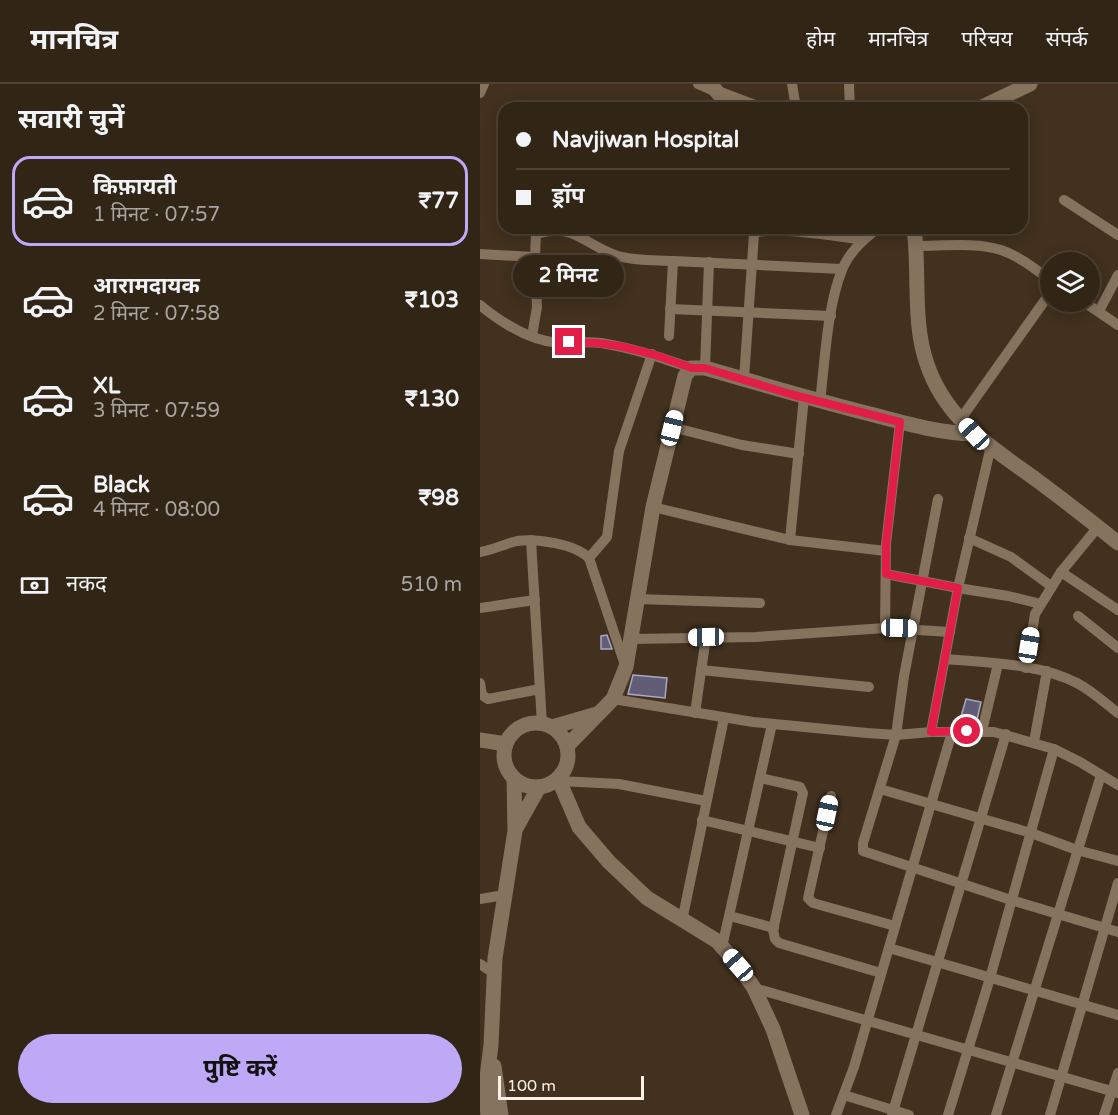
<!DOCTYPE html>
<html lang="hi">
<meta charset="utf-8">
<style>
body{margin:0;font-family:"Varela Round","Noto Sans Devanagari",sans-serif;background:#3d3123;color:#f1f3f6;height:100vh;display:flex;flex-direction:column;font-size:22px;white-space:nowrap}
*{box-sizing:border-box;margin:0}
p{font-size:20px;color:#a8a5a1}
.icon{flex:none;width:33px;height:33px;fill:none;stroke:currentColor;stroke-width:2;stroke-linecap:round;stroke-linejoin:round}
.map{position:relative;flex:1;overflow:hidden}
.side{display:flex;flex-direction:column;background:#312516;width:480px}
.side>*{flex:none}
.top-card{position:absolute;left:18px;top:18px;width:530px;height:132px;border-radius:18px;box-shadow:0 3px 15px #0003,0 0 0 2px #4c4235;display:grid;align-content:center;height:132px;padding:0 18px;background:#312516}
.buttons{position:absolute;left:560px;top:168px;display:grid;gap:12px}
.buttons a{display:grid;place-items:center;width:60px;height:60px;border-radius:50%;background:#312516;box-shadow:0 3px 15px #0003,0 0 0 2px #4c4235;font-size:30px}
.scale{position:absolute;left:18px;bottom:15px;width:146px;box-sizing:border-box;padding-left:6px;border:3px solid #fcf1e6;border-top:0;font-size:16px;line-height:21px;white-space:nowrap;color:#fcf1e6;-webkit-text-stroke:4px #41311e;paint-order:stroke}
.end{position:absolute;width:27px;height:27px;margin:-14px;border:8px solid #e11d48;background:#fff;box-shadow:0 0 0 3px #fff}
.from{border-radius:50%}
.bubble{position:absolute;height:42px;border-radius:21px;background:#312516;box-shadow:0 3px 15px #0003,0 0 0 2px #4c4235;font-size:20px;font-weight:700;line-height:42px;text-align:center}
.car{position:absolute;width:18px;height:36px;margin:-18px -9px;border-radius:8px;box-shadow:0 0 4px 2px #0007;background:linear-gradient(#fff 24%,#345 0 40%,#fff 0 76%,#345 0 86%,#fff 0)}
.top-card b{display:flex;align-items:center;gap:21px;height:57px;font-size:22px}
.top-card b+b{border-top:2px solid #4c4235}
.top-card i{width:15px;height:15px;background:#f1f3f6}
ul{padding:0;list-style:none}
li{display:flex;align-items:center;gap:18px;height:90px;margin:0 12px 9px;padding:0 6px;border:3px solid transparent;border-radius:18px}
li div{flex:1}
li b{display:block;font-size:22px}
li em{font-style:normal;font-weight:700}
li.current{border-color:#bda9f5}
li>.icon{width:54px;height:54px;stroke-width:1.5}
h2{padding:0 18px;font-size:27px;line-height:72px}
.pay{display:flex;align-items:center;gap:15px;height:66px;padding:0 18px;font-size:22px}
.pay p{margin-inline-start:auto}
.cta{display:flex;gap:12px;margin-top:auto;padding:12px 18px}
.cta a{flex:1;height:69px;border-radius:36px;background:#bda9f5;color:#111;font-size:24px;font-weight:700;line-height:69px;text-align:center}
header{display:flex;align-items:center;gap:36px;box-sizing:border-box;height:84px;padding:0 30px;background:#312516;border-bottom:2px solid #4c4235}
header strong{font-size:28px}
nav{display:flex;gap:33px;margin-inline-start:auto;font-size:21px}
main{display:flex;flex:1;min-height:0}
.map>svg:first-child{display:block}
</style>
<header>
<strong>मानचित्र</strong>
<nav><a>होम</a><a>मानचित्र</a><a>परिचय</a><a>संपर्क</a></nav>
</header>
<main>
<section class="side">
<h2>सवारी चुनें</h2>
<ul>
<li class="current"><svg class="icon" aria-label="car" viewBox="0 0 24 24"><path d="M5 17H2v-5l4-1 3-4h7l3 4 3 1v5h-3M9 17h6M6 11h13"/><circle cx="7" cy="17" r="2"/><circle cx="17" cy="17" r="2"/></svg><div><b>किफ़ायती</b><p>1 मिनट · 07:57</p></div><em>₹77</em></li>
<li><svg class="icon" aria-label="car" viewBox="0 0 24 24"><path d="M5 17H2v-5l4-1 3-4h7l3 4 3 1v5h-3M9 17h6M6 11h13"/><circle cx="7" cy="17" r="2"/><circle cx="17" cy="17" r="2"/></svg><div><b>आरामदायक</b><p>2 मिनट · 07:58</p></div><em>₹103</em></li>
<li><svg class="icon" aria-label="car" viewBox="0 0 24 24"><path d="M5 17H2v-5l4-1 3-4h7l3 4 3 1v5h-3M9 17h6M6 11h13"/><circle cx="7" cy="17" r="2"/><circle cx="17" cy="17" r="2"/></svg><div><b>XL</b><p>3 मिनट · 07:59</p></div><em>₹130</em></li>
<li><svg class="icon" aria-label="car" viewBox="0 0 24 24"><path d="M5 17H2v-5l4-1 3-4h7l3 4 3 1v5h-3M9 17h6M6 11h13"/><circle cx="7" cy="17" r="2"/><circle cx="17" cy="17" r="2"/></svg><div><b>Black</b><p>4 मिनट · 08:00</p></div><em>₹98</em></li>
</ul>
<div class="pay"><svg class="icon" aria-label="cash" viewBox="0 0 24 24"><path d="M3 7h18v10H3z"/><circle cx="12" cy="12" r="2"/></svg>नकद<p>510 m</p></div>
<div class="cta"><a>पुष्टि करें</a></div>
</section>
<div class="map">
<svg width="638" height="1031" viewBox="0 0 638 1031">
<rect width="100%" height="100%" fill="#41311e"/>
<g fill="#615d76" stroke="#aaa7c2" stroke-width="1.5">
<path d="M127,551l5,14h-11v-13z"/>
<path d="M153,591l34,3 -2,20 -37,-4z"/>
<path d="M486,615l15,3 -5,22 -16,-4z"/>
</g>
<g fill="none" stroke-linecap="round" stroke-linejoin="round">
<g stroke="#86735e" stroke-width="10">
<path d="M218,0l18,8"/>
<path d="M312,0l4,24"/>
<path d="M369,0l1,24"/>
<path d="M0,9l4,-9"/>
<path d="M584,116l54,35"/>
<path d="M436,162c27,0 60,-4 85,4 18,6 34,19 49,30"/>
<path d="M0,170l55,3 1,-23c40,-12 47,11 82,22 17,5 37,4 55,5"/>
<path d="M604,218l34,23"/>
<path d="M0,221c22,18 50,36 79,38 14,0 29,-2 42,0 32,5 61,15 90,25"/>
<path d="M190,225l161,7"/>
<path d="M619,227l19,-36"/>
<path d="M52,252l5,-29 -2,-50"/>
<path d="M189,252l4,-75 169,8"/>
<path d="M225,284l4,-106"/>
<path d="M264,295l10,-145c13,-9 90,3 109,6"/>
<path d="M340,318c5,-41 7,-95 22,-132 7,-18 22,-31 36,-42"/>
<path d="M480,336l90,-127"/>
<path d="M192,343l70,18 57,9"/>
<path d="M458,415l-34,177 -8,59 -33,108v8l148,49 107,32"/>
<path d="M173,423l137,33 96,11"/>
<path d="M489,454l42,19 40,29"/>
<path d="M51,456l11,184"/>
<path d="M310,456l14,-143"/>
<path d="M0,468c13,-2 24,-8 37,-11 19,-3 58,3 72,17l36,107"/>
<path d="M109,474l18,-21 12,-86 33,-97"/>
<path d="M581,488l57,38"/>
<path d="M406,490l72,14 50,8 33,8"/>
<path d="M157,515l123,4"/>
<path d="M0,524l55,-8"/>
<path d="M598,532l40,32"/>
<path d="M405,544l1,-84 14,-122"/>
<path d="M151,555l125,-2 129,-9 65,4"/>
<path d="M465,575c44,4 92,4 132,24 15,8 28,20 41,30"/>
<path d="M546,584l9,-54 26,-42 37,-45"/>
<path d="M221,586l168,17"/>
<path d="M0,599l2,12 6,4 52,-10"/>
<path d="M133,615l140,23 114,11 29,2 35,-3h63l60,17 26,13 38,23"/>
<path d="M215,629l11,-76"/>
<path d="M502,647l16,-67"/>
<path d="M451,648l27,-144 33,-142"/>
<path d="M554,658l13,-71"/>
<path d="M280,694l40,9 3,6 -30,137 2,9 4,4 102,30"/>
<path d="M79,697l60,3 87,17"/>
<path d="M400,705l151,44 46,17 41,11"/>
<path d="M351,712l-23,102 5,5 82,23"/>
<path d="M222,736l118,28"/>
<path d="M0,815l24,-4"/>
<path d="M250,832l44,12"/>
<path d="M202,837l42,-203"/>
<path d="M242,863l50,-223"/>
<path d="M409,864l229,67"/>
<path d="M0,880l15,10"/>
<path d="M274,904l364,105"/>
<path d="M364,1011l65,20"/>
<path d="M356,1031l18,-48 98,-335"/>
<path d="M412,1031l114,-381"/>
<path d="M468,1031l42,-137 64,-229"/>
<path d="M516,1031l105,-340"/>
<path d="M570,1031l68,-232"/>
<path d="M624,1031l14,-42"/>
</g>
<g stroke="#86735e" stroke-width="15">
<path d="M230,0l9,10 37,14"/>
<path d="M500,24l50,-24"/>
<path d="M434,144c6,44 -2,94 13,136 19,57 66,84 111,117 27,20 54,41 80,62"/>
<circle cx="56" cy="671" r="32"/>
<path d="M72,643l45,-13"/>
<path d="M0,656l26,4"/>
<path d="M87,662l46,-47 13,-32 27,-160 32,-131 6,-8h14c55,16 110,32 165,46 34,9 68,19 104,20"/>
<path d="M78,694l21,49 30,35 38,36 70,43 21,24 16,23 19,41 29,86"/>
<path d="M36,744l23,-41"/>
<path d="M14,982l7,49"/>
<path d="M8,1031l-3,-22 6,-48 4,-87 20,-127 -1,-53"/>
</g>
</g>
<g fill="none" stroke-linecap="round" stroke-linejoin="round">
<path stroke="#e11d48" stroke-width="8" d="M89,258l28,1 22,3 33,8 40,14h13l85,26 110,28 -14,122v30l72,14 -27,144 36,-1"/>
</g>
</svg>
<div class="buttons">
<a><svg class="icon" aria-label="layers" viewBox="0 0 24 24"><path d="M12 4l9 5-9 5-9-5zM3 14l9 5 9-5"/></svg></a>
</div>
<div class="scale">100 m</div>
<i class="end from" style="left:487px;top:647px"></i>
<i class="end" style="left:89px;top:258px"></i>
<div class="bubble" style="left:33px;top:171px;width:111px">2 मिनट</div>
<i class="car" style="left:192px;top:344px;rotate:14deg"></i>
<i class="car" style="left:494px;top:350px;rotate:317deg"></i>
<i class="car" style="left:419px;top:544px;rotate:91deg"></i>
<i class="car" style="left:226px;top:553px;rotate:269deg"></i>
<i class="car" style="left:549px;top:561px;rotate:9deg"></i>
<i class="car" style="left:347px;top:729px;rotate:12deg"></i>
<i class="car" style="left:258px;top:881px;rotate:319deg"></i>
<div class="top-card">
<b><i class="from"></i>Navjiwan Hospital</b>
<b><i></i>ड्रॉप</b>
</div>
</div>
</main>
